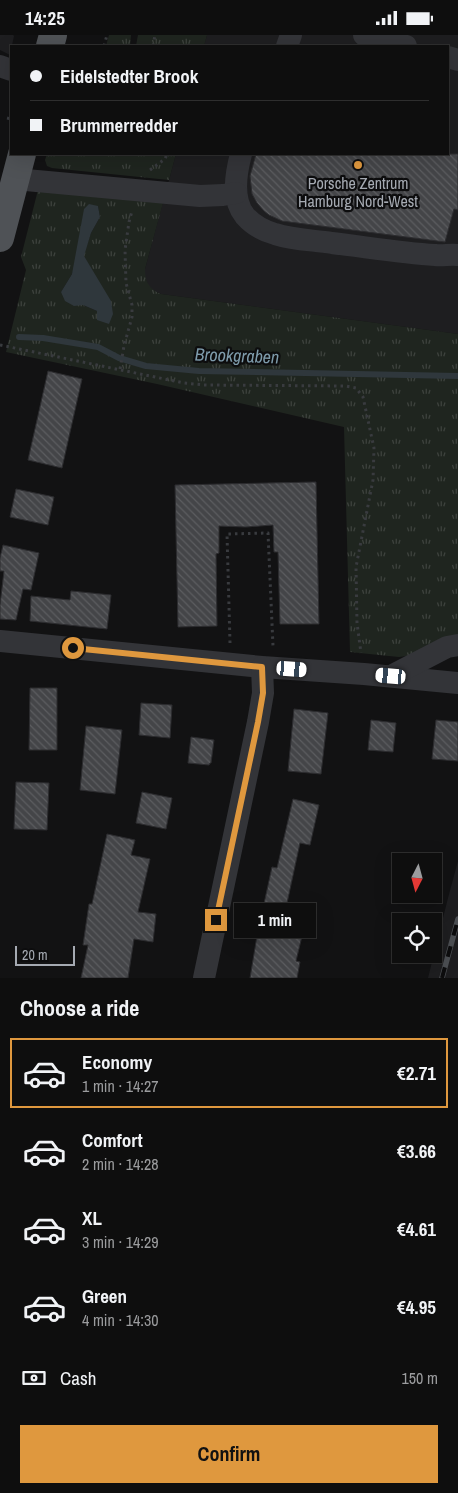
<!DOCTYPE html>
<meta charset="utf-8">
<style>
body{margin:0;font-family:"Archivo Narrow",sans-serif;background:#1c1c1c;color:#f1f3f6;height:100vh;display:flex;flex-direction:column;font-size:19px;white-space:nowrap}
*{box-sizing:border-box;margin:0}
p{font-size:16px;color:#9b9c9e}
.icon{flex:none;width:28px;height:28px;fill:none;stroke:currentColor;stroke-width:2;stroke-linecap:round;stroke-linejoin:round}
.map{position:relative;height:943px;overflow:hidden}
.side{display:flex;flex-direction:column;background:#0e0e0e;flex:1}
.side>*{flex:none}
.hud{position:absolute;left:10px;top:10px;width:439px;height:110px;border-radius:0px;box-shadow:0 5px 20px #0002,0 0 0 1px #2e2e2e;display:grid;align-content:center;height:110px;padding:0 20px;background:#0e0e0e}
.needle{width:32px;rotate:186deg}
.controls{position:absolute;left:392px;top:818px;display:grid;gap:10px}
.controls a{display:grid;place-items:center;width:50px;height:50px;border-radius:0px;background:#0e0e0e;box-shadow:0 5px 20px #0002,0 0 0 1px #2e2e2e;font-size:25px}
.scale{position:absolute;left:15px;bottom:12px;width:60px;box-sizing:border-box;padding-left:5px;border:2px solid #a5aab2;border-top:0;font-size:14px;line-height:18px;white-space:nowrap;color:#a5aab2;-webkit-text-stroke:4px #0d0d0e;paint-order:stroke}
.end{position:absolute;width:22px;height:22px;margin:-11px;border:6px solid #df983e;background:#111;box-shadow:0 0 0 2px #111}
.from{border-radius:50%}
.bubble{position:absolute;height:35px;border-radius:0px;background:#0e0e0e;box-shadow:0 5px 20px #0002,0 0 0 1px #2e2e2e;font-size:16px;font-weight:700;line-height:35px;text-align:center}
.car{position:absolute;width:15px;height:30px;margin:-15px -8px;border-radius:6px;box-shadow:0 0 4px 1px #0007;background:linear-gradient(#fff 24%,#345 0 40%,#fff 0 76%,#345 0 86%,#fff 0)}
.hud b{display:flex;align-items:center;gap:18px;height:48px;font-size:19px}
.hud b+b{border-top:1px solid #2e2e2e}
.hud i{width:12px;height:12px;background:#f1f3f6}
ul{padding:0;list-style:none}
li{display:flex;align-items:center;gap:15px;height:70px;margin:0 10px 8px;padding:0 10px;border:2px solid transparent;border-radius:0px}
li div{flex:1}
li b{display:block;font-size:19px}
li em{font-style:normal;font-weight:700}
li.on{border-color:#df983e}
li>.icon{width:45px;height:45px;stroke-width:1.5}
h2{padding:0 20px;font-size:22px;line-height:60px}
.pay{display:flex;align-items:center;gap:12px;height:55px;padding:0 20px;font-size:19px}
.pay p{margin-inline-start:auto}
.cta{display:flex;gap:10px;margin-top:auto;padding:10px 20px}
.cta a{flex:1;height:58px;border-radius:0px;background:#df983e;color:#111;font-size:20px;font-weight:700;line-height:58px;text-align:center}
.status{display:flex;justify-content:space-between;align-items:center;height:35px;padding:0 25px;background:#0e0e0e;direction:ltr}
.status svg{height:14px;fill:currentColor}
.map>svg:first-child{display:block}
</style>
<div class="status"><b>14:25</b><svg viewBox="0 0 49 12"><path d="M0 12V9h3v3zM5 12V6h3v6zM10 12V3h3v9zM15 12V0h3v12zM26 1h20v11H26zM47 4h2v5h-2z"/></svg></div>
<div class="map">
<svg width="458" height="943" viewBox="0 0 458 943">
<defs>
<pattern id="grass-tufts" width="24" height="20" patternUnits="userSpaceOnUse" patternTransform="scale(1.25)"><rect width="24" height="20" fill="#1f251f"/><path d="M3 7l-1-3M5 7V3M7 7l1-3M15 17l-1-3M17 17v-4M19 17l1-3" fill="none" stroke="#3d423d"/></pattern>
<pattern id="building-back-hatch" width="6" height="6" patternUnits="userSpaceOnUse" patternTransform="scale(1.25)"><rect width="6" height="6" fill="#444548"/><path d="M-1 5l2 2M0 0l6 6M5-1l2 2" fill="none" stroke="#5c5d60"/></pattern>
</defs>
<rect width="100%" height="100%" fill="#121213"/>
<g fill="#1e1e20">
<path d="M0,0h13l1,1 -4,19 -10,-5z"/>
<path d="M207,0h251v299l-297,-40 -8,-4 -5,-5 -3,-8v-8l31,-115h272v-108h-244z"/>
<path d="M458,826v117h-30l20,-80z"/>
</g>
<g fill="url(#grass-tufts)" fill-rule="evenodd">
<path d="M109,0h22l-1,11h-24z"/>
<path d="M138,0h69l-3,11h-68z"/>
<path d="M47,119h51l1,2h14l1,-2h62l-7,26 -117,-12 -5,-2 -2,-6z"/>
<path d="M38,155l125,13 -18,66c0,13 4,20 16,25l297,40v301l-45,20 -14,2 -49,-5 -6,-225 -187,-43 -151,-32 20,-82 -5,-13zM98,171l2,11 -9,16 -8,23 6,9 20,59 -12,-13 -14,-6 -22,-13 11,-18z"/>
</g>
<path fill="#2f373c" d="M89,169l9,2 2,11 -9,16 -7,23 27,45 2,13 -4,10 -12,-4v-9l-14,-6 -9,1 -9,-5 -4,-9 11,-18 12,-65z"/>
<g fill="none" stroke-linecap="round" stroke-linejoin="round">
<path stroke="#2f373c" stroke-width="6" d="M19,302l24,1 55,9 21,11 27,8 53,5 259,5"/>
</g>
<g fill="url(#building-back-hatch)" stroke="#2c2c2f">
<path d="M256,119h202v56l-4,-1 -9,33 -163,-21 -13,-6 -5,-4 -7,-8 -5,-9 -2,-18z"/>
<path d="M48,336l34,8 -20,89 -34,-8z"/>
<path d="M316,447l3,142h-39l-2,-72h-4l-1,-27 -27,2 -27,-1v27l-3,1 1,72 -39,1 -3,-142z"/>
<path d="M16,454l38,8 -6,28 -38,-8z"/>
<path d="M3,510l36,8 -8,37 -8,-1 -7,31 -16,-1v-14l4,-34h-4v-13z"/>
<path d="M71,556l40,4 -4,34 -77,-8 1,-25 39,4z"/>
<path d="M30,653h27v62h-28z"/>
<path d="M141,668l31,2 -2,33 -31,-3z"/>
<path d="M294,674l34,4 -7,61 -33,-3z"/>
<path d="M371,685l25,3 -3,29 -25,-2z"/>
<path d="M436,685l22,2v39l-26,-2z"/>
<path d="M86,691l36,4 -7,64 -35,-4z"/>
<path d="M191,702l23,3 -3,23h-1l-1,2 -21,-2z"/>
<path d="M16,747l33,1 -2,47 -33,-1z"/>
<path d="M142,757l30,6 -6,31 -30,-6z"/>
<path d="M293,764l26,6 -9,40 -10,-2 -16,74 6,1 -3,10 16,4 -7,29 4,1 -3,16h-47l7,-42 15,-69 5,1z"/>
<path d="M107,799l28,6 -4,15 19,4 -12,53 18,2 -3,28 -19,-3 -6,39h-47l7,-33h-5l6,-41h3z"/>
</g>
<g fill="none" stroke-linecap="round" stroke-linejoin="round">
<g stroke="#393b3f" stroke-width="3" stroke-dasharray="2.5 4" stroke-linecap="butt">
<path d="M104,11l3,-11"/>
<path d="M153,11l2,-11"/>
<path d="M7,83l4,1"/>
<path d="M150,135l15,-11 2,-5"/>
<path d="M0,310l184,38 20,2 142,1 10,2 7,9 11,51 -1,32 -17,87 1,56 4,30"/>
<path d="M120,334l4,-23 8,-29v-12l-6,-22 -1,-33 4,-28 3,-11"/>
<path d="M230,608l-3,-109 41,-1 5,113"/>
</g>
<g stroke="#333438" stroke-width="22">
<path d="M364,0l42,11"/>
<path d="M287,11l4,-11"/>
<path d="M448,22l10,3"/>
<path d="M0,31l11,4"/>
<path d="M241,119c-5,19 -10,45 4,62 8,9 19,15 30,18 18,6 38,6 57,9 34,4 69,10 103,12 8,1 15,-1 23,0"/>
<path d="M15,144l185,17 23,-1 13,-2"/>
<path d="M0,606l262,26 102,7 94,9"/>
<path d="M391,641l56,-29 11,-2"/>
<path d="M204,943l54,-256 5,-29 -1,-26"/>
</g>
<g stroke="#4f5256" stroke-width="28">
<path d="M50,11l3,-11"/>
<path d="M0,203l22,-84"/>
</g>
<g stroke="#4c4f53" stroke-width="5.5">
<path id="rail" d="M442,943l16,-59"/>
</g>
<use href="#rail" stroke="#0d0d0e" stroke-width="4" stroke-dasharray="11" stroke-linecap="butt"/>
</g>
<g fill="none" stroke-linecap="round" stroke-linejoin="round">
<path stroke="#df983e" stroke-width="6" d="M73,613l189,19 1,26 -5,29 -42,198"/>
</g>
<circle fill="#df983e" stroke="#0d0d0e" stroke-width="2" cx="358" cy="130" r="5"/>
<g text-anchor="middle" stroke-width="4.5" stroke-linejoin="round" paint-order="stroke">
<g font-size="16" fill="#a5aab2" stroke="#0d0d0e">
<text x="358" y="154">Porsche Zentrum<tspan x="358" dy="18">Hamburg Nord-West</tspan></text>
</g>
<g font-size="18" font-style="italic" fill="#7e9bab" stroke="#0d0d0e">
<text transform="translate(237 321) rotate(2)" y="6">Brookgraben</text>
</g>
</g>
</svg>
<div class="controls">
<a><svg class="needle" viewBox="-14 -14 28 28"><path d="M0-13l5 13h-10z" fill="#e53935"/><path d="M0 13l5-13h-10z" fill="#9b9c9e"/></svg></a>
<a><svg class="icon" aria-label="locate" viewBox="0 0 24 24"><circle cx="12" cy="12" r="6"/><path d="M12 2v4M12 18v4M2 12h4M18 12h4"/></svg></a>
</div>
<div class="scale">20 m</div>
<i class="end from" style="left:73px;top:613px"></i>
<i class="end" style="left:216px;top:885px"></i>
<div class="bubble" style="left:234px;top:868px;width:82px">1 min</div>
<i class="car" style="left:292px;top:634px;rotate:94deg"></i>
<i class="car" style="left:391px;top:641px;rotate:275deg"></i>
<div class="hud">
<b><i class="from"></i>Eidelstedter Brook</b>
<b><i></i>Brummerredder</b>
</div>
</div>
<section class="side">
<h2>Choose a ride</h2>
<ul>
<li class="on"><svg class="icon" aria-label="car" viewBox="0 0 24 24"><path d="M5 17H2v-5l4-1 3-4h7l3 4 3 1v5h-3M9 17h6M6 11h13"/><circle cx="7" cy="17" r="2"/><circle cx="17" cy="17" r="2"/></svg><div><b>Economy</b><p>1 min · 14:27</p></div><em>€2.71</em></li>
<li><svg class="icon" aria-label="car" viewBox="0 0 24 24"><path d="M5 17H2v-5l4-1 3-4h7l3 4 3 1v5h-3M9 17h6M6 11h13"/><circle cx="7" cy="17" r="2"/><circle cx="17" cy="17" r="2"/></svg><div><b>Comfort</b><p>2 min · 14:28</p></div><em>€3.66</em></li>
<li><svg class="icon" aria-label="car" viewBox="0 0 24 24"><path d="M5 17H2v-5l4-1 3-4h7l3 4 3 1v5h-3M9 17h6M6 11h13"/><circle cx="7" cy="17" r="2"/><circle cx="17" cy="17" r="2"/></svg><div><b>XL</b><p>3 min · 14:29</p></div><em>€4.61</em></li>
<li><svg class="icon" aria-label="car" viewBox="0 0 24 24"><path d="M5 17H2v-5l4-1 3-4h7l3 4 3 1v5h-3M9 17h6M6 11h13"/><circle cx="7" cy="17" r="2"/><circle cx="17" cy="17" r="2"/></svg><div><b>Green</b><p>4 min · 14:30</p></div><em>€4.95</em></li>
</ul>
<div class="pay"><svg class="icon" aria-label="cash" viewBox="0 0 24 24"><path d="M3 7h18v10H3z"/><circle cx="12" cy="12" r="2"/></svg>Cash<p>150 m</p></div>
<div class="cta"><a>Confirm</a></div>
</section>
